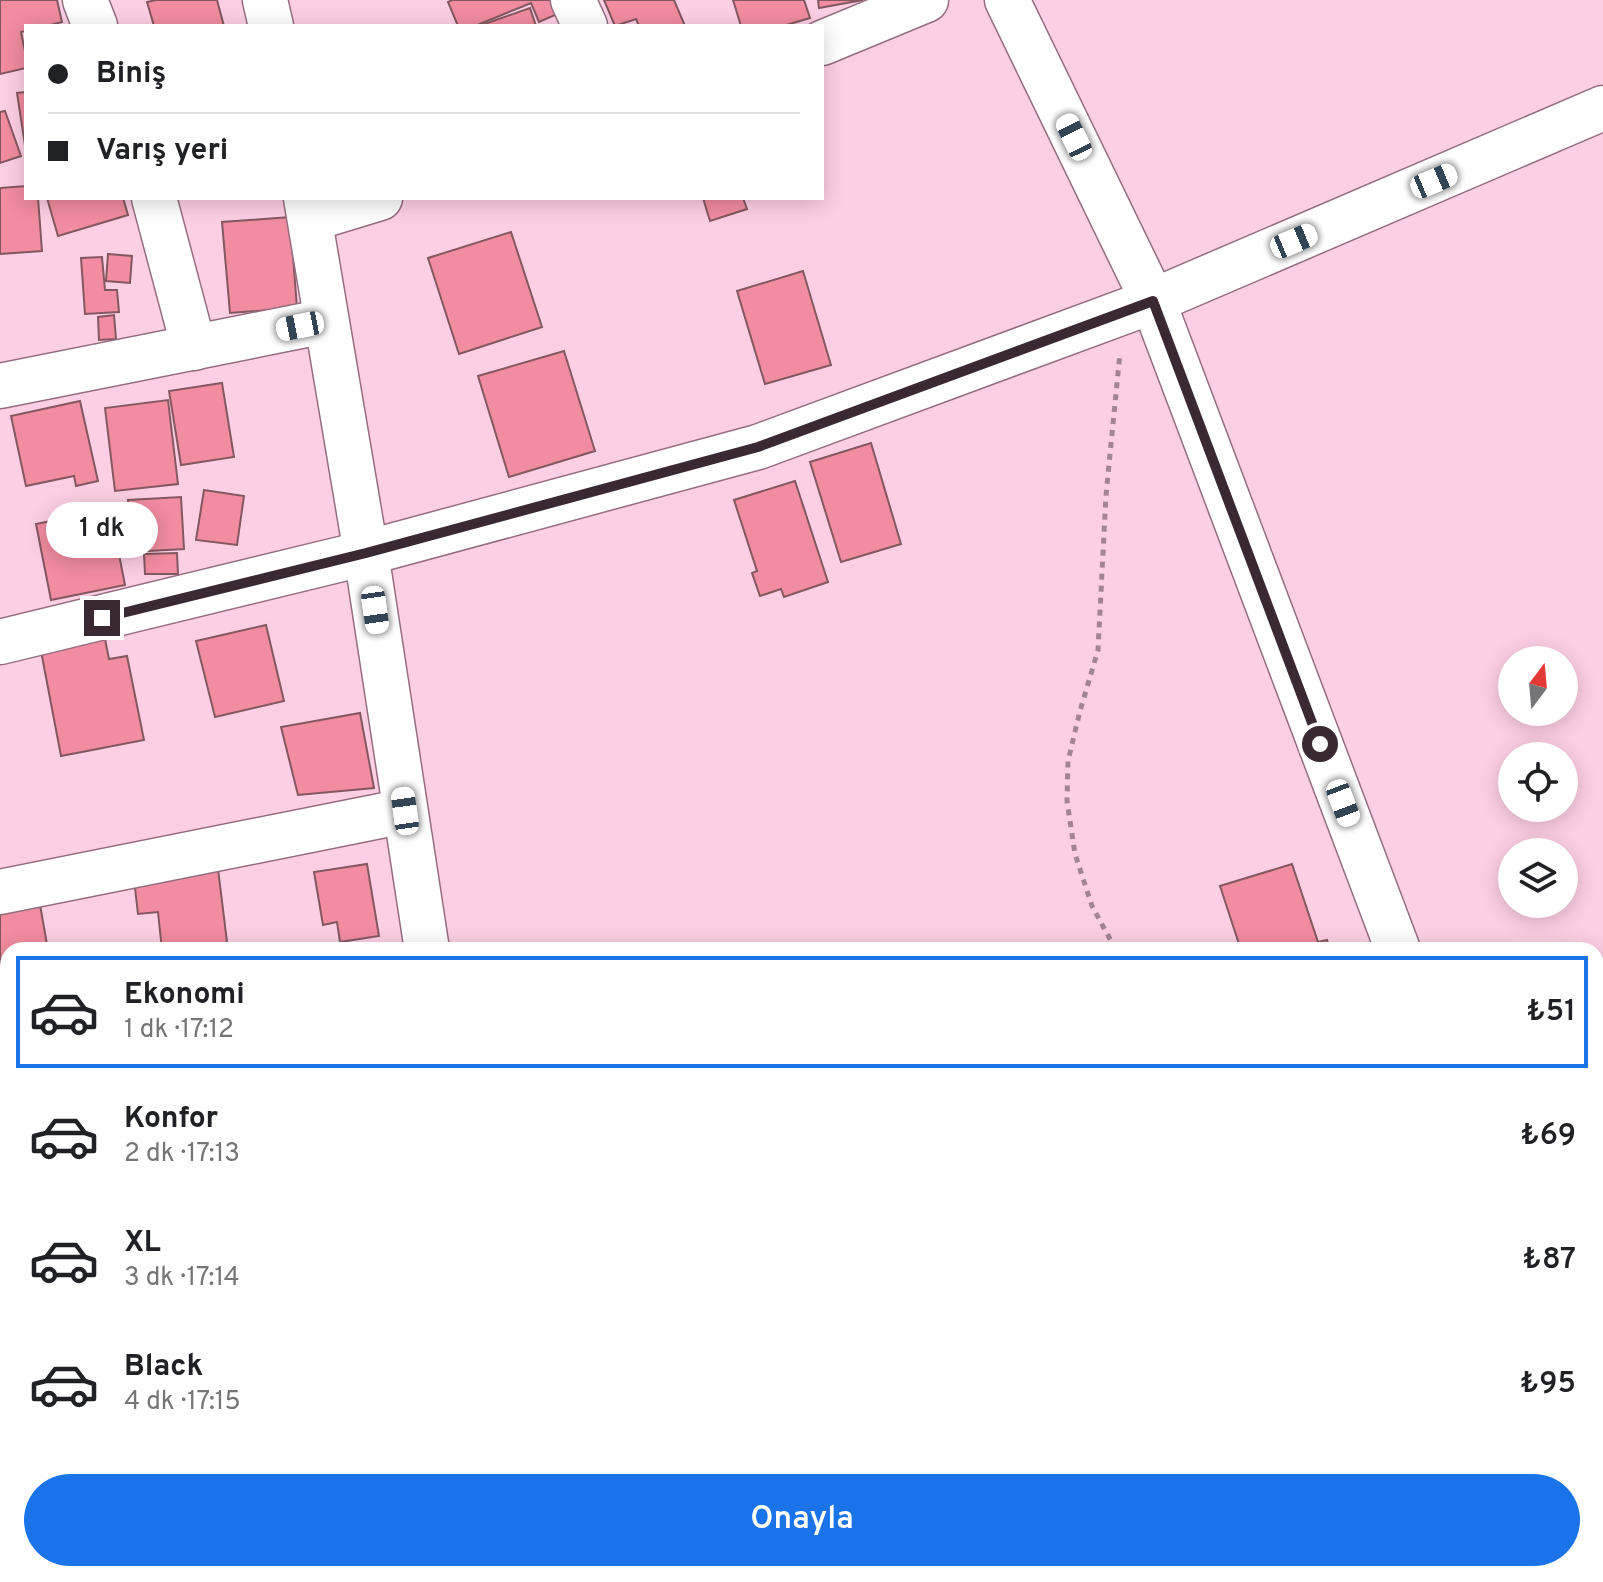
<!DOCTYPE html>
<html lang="tr">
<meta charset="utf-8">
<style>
body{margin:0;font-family:Overpass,sans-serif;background:#f2f2f2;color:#202124;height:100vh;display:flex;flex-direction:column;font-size:30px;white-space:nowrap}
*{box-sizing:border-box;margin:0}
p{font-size:26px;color:#757577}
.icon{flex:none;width:44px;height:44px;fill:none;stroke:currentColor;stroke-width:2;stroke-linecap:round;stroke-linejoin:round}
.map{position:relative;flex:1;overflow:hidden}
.side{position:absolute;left:0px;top:942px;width:1604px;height:640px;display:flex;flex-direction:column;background:#fff;border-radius:24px 24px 0 0;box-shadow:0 4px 20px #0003}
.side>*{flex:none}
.hud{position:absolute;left:24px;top:24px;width:800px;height:176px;border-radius:0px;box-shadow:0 4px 20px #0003;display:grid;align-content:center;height:176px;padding:0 24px;background:#fff}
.needle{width:52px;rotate:16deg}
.tools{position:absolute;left:1498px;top:646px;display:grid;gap:16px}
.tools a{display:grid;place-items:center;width:80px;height:80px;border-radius:50%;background:#fff;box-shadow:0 4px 20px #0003;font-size:40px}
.end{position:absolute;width:36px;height:36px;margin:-18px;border:10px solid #3a2932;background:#fff;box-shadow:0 0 0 4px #fff}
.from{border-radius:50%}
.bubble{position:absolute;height:56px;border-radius:28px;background:#fff;box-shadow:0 4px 20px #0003;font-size:26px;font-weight:600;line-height:56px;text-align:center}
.car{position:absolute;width:24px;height:48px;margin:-24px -12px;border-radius:10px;box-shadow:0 0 6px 2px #0007;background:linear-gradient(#fff 24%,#345 0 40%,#fff 0 76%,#345 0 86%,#fff 0)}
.hud b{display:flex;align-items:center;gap:28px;height:76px;font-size:30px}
.hud b+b{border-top:2px solid #e0e0e0}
.hud i{width:20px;height:20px;background:#202124}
ul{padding:14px 0 0;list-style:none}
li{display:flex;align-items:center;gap:24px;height:112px;margin:0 16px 12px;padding:0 8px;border:4px solid transparent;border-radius:0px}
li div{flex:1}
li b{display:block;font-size:30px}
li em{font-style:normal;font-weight:600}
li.selected{border-color:#1a73e8}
li>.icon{width:72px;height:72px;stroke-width:1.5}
.primary-button{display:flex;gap:16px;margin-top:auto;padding:16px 24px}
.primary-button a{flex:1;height:92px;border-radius:48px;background:#1a73e8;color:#fff;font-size:32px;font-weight:600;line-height:92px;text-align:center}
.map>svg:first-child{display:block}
</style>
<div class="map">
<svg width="1603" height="1582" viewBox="0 0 1603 1582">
<rect width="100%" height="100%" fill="#fdcfe5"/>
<g fill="#f28ca0" stroke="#845860" stroke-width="2">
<path d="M0,0h57l5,22 -15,4h-21v5l-5,1 5,24v12l-26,6z"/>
<path d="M156,0h61l7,26h-70l-7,-24z"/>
<path d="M452,0h114l3,9 -30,13 -8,-19 -56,23h-17l-10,-24z"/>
<path d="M604,0h70l11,26h-46l-3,-7 -21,7z"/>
<path d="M733,0h71l6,18 -27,8h-42z"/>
<path d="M818,0h45l-44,8z"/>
<path d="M530,8l6,18h-57z"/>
<path d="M26,92v60l-9,-59z"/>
<path d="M5,111l16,45 -21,7v-51z"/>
<path d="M26,186v12h12l4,53 -42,3v-66z"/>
<path d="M47,198h76l5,17 -70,21z"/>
<path d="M703,198h40l4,11 -37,12z"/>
<path d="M290,217l7,91 -67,5 -8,-91z"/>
<path d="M511,232l31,95 -83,27 -31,-96z"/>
<path d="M108,254l24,2 -2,27 -24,-2z"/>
<path d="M102,257l3,33h12l2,22 -34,2 -4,-56z"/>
<path d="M803,271l28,94 -66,19 -28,-93z"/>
<path d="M114,315l2,24 -17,1 -1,-23z"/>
<path d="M564,351l31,100 -86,26 -31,-101z"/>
<path d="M222,383l12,74 -53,8 -12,-74z"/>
<path d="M168,400l10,84 -63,7 -10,-83z"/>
<path d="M80,401l18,80 -22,5 -2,-10 -48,10 -15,-70z"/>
<path d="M871,443l30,101 -60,18 -31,-100z"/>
<path d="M795,481l33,101 -44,15 -3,-8 -21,7 -8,-23 5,-2 -23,-71z"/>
<path d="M204,490l40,6 -7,49 -41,-5z"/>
<path d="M181,497l3,52 -53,3 -3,-52z"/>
<path d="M110,509l15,76 -74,15 -15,-76z"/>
<path d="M177,553l1,21h-33l-1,-20z"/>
<path d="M266,625l18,76 -69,16 -19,-76z"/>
<path d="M105,639l4,20 18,-3 17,84 -83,16 -20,-105z"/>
<path d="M360,713l14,75 -76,7 -17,-68z"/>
<path d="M367,864l12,72 -39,6 -3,-20 -14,3 -9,-53z"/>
<path d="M1292,864l26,78 9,-2 3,10h-89l-21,-64z"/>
<path d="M218,869l10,81h-66l-4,-38 -20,2 -4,-35z"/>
<path d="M39,899l9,51h-40v61l-8,1v-107z"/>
</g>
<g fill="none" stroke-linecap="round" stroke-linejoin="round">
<g stroke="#956d81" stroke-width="47">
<g id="minor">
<path d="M85,0l10,26"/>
<path d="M265,0l6,26"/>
<path d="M573,0l12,26"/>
<path d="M822,43l104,-43"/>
<path d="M154,198l40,150"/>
<path d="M306,198l60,355 61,397"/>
<path d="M311,219l69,-21"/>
<path d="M0,386l326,-65"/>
<path d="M0,642l366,-89 392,-106 395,-146 -146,-301"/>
<path d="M0,892l405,-81"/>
<path d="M1398,950l-245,-649 450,-193"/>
<path d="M0,1158l8,-2"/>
<path d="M1596,1550l7,2"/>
<path d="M117,1582l55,-8"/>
</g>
</g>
<g stroke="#a48494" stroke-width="5" stroke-dasharray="6 6" stroke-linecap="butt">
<path d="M1116,950l-24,-44 -17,-52 -8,-53 1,-40 12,-50 18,-61 8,-155 14,-142"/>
<path d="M592,1574l5,8"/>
</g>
<use href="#minor" stroke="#fff" stroke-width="44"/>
</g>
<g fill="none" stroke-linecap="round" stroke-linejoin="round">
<path stroke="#3a2932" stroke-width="10" d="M102,618l264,-65 392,-106 395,-146 167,443"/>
</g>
</svg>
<div class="tools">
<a><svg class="needle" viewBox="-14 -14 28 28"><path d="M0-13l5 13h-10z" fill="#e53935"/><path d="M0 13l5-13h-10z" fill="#757577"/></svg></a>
<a><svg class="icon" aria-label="locate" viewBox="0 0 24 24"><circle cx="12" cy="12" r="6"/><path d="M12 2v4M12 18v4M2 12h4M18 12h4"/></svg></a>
<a><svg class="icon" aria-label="layers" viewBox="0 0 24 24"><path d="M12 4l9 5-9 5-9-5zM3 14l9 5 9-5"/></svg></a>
</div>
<i class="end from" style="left:1320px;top:744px"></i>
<i class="end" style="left:102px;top:618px"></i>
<div class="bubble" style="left:46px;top:502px;width:112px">1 dk</div>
<i class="car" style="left:1074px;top:137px;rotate:334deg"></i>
<i class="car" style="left:1434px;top:181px;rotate:67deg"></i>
<i class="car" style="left:1294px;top:241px;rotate:67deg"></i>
<i class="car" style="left:300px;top:326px;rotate:259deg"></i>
<i class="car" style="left:375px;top:610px;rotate:172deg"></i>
<i class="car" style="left:1343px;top:803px;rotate:159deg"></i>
<i class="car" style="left:405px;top:811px;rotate:352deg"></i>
<div class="hud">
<b><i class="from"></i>Biniş</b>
<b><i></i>Varış yeri</b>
</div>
<section class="side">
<ul>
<li class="selected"><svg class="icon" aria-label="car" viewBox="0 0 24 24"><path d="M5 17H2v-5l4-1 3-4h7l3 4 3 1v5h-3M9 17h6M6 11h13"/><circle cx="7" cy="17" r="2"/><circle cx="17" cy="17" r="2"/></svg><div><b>Ekonomi</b><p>1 dk · 17:12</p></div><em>₺51</em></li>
<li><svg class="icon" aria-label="car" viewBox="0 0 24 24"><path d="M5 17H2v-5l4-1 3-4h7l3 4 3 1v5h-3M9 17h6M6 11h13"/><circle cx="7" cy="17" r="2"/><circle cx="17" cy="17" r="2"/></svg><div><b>Konfor</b><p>2 dk · 17:13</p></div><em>₺69</em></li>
<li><svg class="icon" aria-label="car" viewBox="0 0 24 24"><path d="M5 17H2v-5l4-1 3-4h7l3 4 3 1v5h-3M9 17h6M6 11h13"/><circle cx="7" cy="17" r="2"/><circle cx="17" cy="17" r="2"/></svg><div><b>XL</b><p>3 dk · 17:14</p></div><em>₺87</em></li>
<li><svg class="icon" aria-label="car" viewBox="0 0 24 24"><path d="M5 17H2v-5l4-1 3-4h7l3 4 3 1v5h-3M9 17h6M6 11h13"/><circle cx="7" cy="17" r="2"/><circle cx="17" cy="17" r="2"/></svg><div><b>Black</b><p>4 dk · 17:15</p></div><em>₺95</em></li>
</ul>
<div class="primary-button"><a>Onayla</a></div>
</section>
</div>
